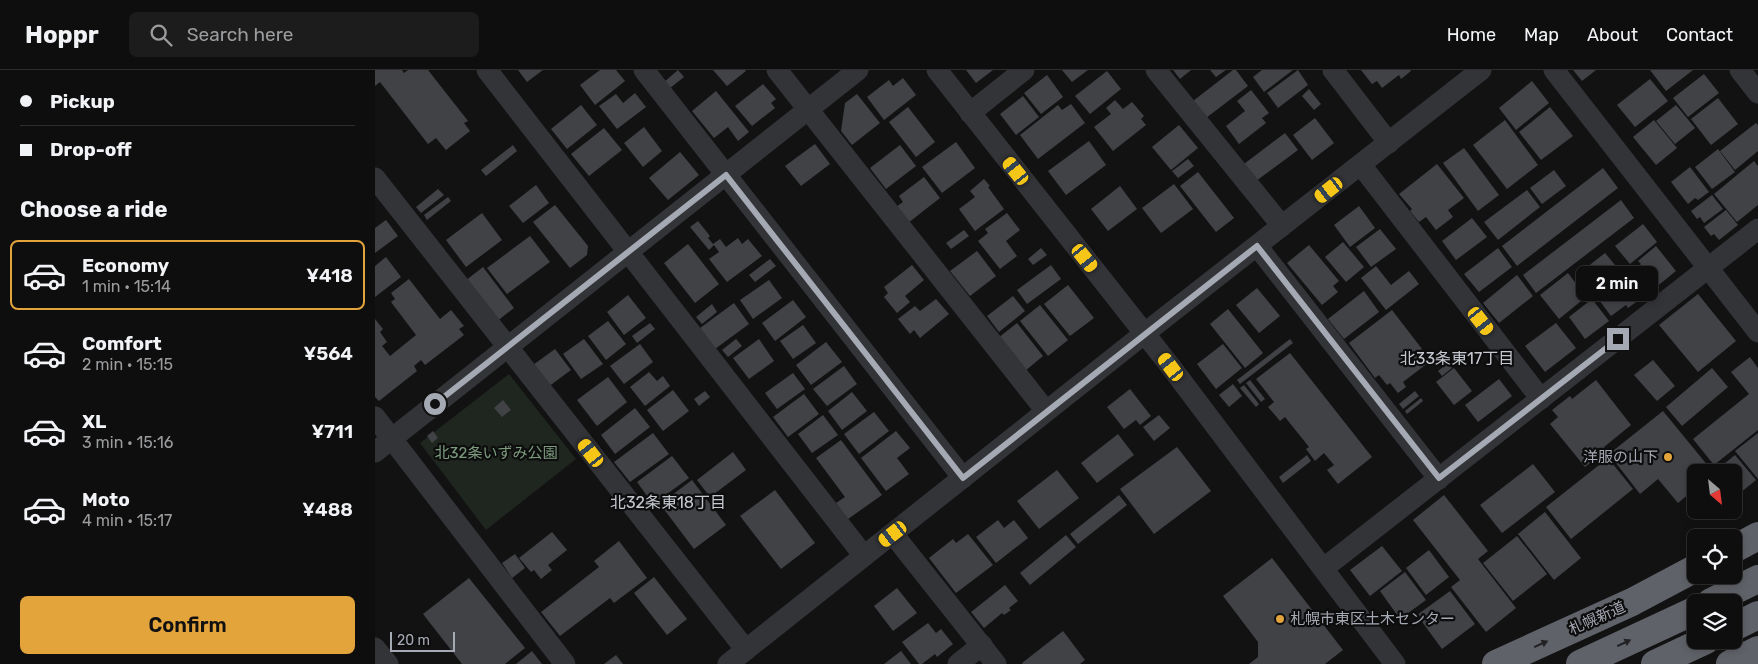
<!DOCTYPE html>
<meta charset="utf-8">
<style>
body{margin:0;font-family:Rubik,"Noto Sans JP",sans-serif;background:#1c1c1c;color:#f1f3f6;height:100vh;display:flex;flex-direction:column;font-size:19px;white-space:nowrap}
*{box-sizing:border-box;margin:0}
p{font-size:16px;color:#9b9c9e}
.icon{flex:none;width:28px;height:28px;fill:none;stroke:currentColor;stroke-width:2;stroke-linecap:round;stroke-linejoin:round}
.map{position:relative;flex:1;overflow:hidden}
.details{display:flex;flex-direction:column;background:#0e0e0e;width:375px}
.details>*{flex:none}
.hud{display:grid;align-content:center;height:110px;padding:0 20px;background:#0e0e0e}
.needle{width:32px;rotate:152deg}
.controls{position:absolute;left:1312px;top:394px;display:grid;gap:10px}
.controls a{display:grid;place-items:center;width:55px;height:55px;border-radius:8px;background:#0e0e0e;box-shadow:0 2px 8px #0003,0 0 0 1px #2e2e2e;font-size:25px}
.scale{position:absolute;left:15px;bottom:12px;width:65px;box-sizing:border-box;padding-left:5px;border:2px solid #a5a9b3;border-top:0;font-size:14px;line-height:18px;white-space:nowrap;color:#a5a9b3;-webkit-text-stroke:4px #0d0d0e;paint-order:stroke}
.end{position:absolute;width:22px;height:22px;margin:-11px;border:6px solid #a5a9b3;background:#111;box-shadow:0 0 0 2px #111}
.from{border-radius:50%}
.bubble{position:absolute;height:35px;border-radius:8px;background:#0e0e0e;box-shadow:0 2px 8px #0003,0 0 0 1px #2e2e2e;font-size:16px;font-weight:600;line-height:35px;text-align:center}
.car{position:absolute;width:15px;height:30px;margin:-15px -8px;border-radius:6px;box-shadow:0 0 4px 1px #0007;background:linear-gradient(#f5c518 24%,#345 0 40%,#f5c518 0 76%,#345 0 86%,#f5c518 0)}
.hud b{display:flex;align-items:center;gap:18px;height:48px;font-size:19px}
.hud b+b{border-top:1px solid #2e2e2e}
.hud i{width:12px;height:12px;background:#f1f3f6}
ul{padding:0;list-style:none}
li{display:flex;align-items:center;gap:15px;height:70px;margin:0 10px 8px;padding:0 10px;border:2px solid transparent;border-radius:8px}
li div{flex:1}
li b{display:block;font-size:19px}
li em{font-style:normal;font-weight:600}
li.current{border-color:#e2a43b}
li>.icon{width:45px;height:45px;stroke-width:1.5}
h2{padding:0 20px;font-size:22px;line-height:60px}
.button{display:flex;gap:10px;margin-top:auto;padding:10px 20px}
.button a{flex:1;height:58px;border-radius:8px;background:#e2a43b;color:#111;font-size:20px;font-weight:600;line-height:58px;text-align:center}
header{display:flex;align-items:center;gap:30px;box-sizing:border-box;height:70px;padding:0 25px;background:#0e0e0e;border-bottom:1px solid #2e2e2e}
header strong{font-size:24px}
nav{display:flex;gap:28px;margin-inline-start:auto;font-size:18px}
.search{width:350px;height:45px;background:#1c1c1c;display:flex;align-items:center;gap:12px;box-sizing:border-box;padding:0 18px;border-radius:8px;color:#9b9c9e;font-size:19px}
main{display:flex;flex:1;min-height:0}
.map>svg:first-child{display:block}
</style>
<header>
<strong>Hoppr</strong>
<div class="search"><svg class="icon" aria-label="search" viewBox="0 0 24 24"><circle cx="10" cy="10" r="6"/><path d="M15 15l6 6"/></svg>Search here</div>
<nav><a>Home</a><a>Map</a><a>About</a><a>Contact</a></nav>
</header>
<main>
<section class="details">
<div class="hud">
<b><i class="from"></i>Pickup</b>
<b><i></i>Drop-off</b>
</div>
<h2>Choose a ride</h2>
<ul>
<li class="current"><svg class="icon" aria-label="car" viewBox="0 0 24 24"><path d="M5 17H2v-5l4-1 3-4h7l3 4 3 1v5h-3M9 17h6M6 11h13"/><circle cx="7" cy="17" r="2"/><circle cx="17" cy="17" r="2"/></svg><div><b>Economy</b><p>1 min · 15:14</p></div><em>¥418</em></li>
<li><svg class="icon" aria-label="car" viewBox="0 0 24 24"><path d="M5 17H2v-5l4-1 3-4h7l3 4 3 1v5h-3M9 17h6M6 11h13"/><circle cx="7" cy="17" r="2"/><circle cx="17" cy="17" r="2"/></svg><div><b>Comfort</b><p>2 min · 15:15</p></div><em>¥564</em></li>
<li><svg class="icon" aria-label="car" viewBox="0 0 24 24"><path d="M5 17H2v-5l4-1 3-4h7l3 4 3 1v5h-3M9 17h6M6 11h13"/><circle cx="7" cy="17" r="2"/><circle cx="17" cy="17" r="2"/></svg><div><b>XL</b><p>3 min · 15:16</p></div><em>¥711</em></li>
<li><svg class="icon" aria-label="car" viewBox="0 0 24 24"><path d="M5 17H2v-5l4-1 3-4h7l3 4 3 1v5h-3M9 17h6M6 11h13"/><circle cx="7" cy="17" r="2"/><circle cx="17" cy="17" r="2"/></svg><div><b>Moto</b><p>4 min · 15:17</p></div><em>¥488</em></li>
</ul>
<div class="button"><a>Confirm</a></div>
</section>
<div class="map">
<svg width="1383" height="594" viewBox="0 0 1383 594">
<rect width="100%" height="100%" fill="#121213"/>
<path fill="#1f261f" d="M134,304l67,85 -90,71 -66,-87z"/>
<g fill="#414246">
<path d="M0,0h27l2,3 4,-3h20l40,51 -4,2 6,8 -24,19 -10,-12 -8,6 -48,-62 -5,4z"/>
<path d="M143,0h25l-16,12z"/>
<path d="M225,0h16l9,11 -30,24 -15,-20z"/>
<path d="M303,0l6,7 -15,12 -6,-6z"/>
<path d="M338,0h32l1,1 -19,15z"/>
<path d="M591,0h27l-17,13z"/>
<path d="M687,0h26l-16,12z"/>
<path d="M798,0h18l-11,9z"/>
<path d="M835,0h16l-10,7z"/>
<path d="M858,0h3l12,16 -42,32 -13,-17z"/>
<path d="M887,0h31l-29,22 -11,-15z"/>
<path d="M923,0l10,15 -30,23 -11,-15z"/>
<path d="M986,0h49l1,1 -10,8 -2,-4 -17,13 -5,-7 -5,3z"/>
<path d="M1198,0h23l-14,11z"/>
<path d="M1275,0h43l-27,21z"/>
<path d="M732,1l14,18 -31,25 -15,-18z"/>
<path d="M1329,4l15,19 -31,24 -15,-19z"/>
<path d="M672,5l16,22 -22,17 -17,-21z"/>
<path d="M528,8l13,17 -32,25 -17,-23 22,-17 4,6z"/>
<path d="M1275,9l18,22 -33,26 -18,-22z"/>
<path d="M1157,11l17,22 -33,27 -17,-22z"/>
<path d="M388,14l13,15 -5,4 4,5 -23,18 -17,-20z"/>
<path d="M934,19l12,15 -7,6 -12,-14z"/>
<path d="M876,20l18,23 -7,5 4,5 -27,21 -13,-18 19,-15 -8,-10z"/>
<path d="M341,21l33,41 -11,9 -10,-14 -14,11 -22,-27z"/>
<path d="M260,23l11,14 -29,22 -18,-23 17,-12 7,9z"/>
<path d="M482,24l23,29 -28,22 -11,-14 4,-28z"/>
<path d="M648,26l16,21 -23,18 -16,-21z"/>
<path d="M1343,28l20,26 -27,21 -20,-26z"/>
<path d="M740,30l8,9 9,-7 12,14 -3,3 5,6 -33,26 -19,-24 17,-13 -5,-6z"/>
<path d="M696,34l14,19 -47,36 -18,-24 38,-30 4,5z"/>
<path d="M206,35l16,20 -30,24 -16,-20z"/>
<path d="M1301,35l19,23 -20,16 -19,-23z"/>
<path d="M533,37l27,35 -19,15 -27,-35z"/>
<path d="M1175,37l23,29 -32,24 -22,-28z"/>
<path d="M940,48l19,25 -22,17 -19,-25z"/>
<path d="M1130,50l33,45 -31,24 -34,-44z"/>
<path d="M1279,50l23,28 -21,17 -23,-28z"/>
<path d="M1381,53l2,2v26l-23,19 -15,-19z"/>
<path d="M804,55l19,23 -27,22 -19,-23z"/>
<path d="M269,57l18,24 -19,16 -19,-24z"/>
<path d="M229,58l18,22 -33,26 -18,-22z"/>
<path d="M910,63l13,17 -42,31 -12,-17z"/>
<path d="M714,71l17,24 -40,30 -18,-24z"/>
<path d="M581,72l19,26 -33,25 -20,-26z"/>
<path d="M440,74l15,20 -29,22 -16,-20z"/>
<path d="M138,75l4,6 -31,25 -5,-6z"/>
<path d="M525,75l16,21 -30,23 -16,-21z"/>
<path d="M1089,78l35,47 -21,16 -35,-48z"/>
<path d="M1343,79l17,23 -23,17 -17,-22z"/>
<path d="M305,82l19,23 -31,25 -19,-22z"/>
<path d="M813,89l6,7 -16,12 -6,-7z"/>
<path d="M1379,91l4,5v39l-21,17 -23,-28z"/>
<path d="M1062,94l27,34 -16,12 5,7 -17,13 -10,-13 -7,5 -9,-11 2,-2 -13,-15z"/>
<path d="M1315,97l19,25 -11,8 -3,-2 -7,6 -17,-22z"/>
<path d="M1228,98l15,20 -101,78 -15,-20z"/>
<path d="M1179,100l12,16 -24,18 -12,-16z"/>
<path d="M823,102l36,46 -18,14 -36,-46z"/>
<path d="M549,107l16,21 -32,25 -12,-16 7,-5 -4,-6z"/>
<path d="M609,109l6,7 -2,1 16,22 -29,22 -16,-22 16,-12 -5,-6z"/>
<path d="M799,114l19,25 -32,24 -19,-25z"/>
<path d="M161,115l13,18 -26,20 -14,-17z"/>
<path d="M745,116l17,23 -29,22 -17,-22z"/>
<path d="M63,119l6,6 -23,18 -5,-6z"/>
<path d="M1152,120l13,17 -42,33 -14,-18z"/>
<path d="M1337,125l11,14 -19,14 -4,-6 -3,2 -6,-8z"/>
<path d="M73,127l3,4 -24,19 -3,-5z"/>
<path d="M1246,130l13,18 -98,75 -13,-18z"/>
<path d="M180,135l33,41 -1,9 -17,13 -37,-46z"/>
<path d="M984,136l16,22 -25,19 -16,-22z"/>
<path d="M1351,140l12,15 -19,15 -5,-6 -3,2 -7,-9z"/>
<path d="M107,143l20,27 -36,27 -20,-27z"/>
<path d="M632,143l13,17 -14,11 11,15 -17,13 -22,-28 10,-8 -3,-4z"/>
<path d="M1097,148l15,19 -31,23 -14,-19z"/>
<path d="M11,150l12,16 -23,17v-25z"/>
<path d="M323,151l12,15 -2,2 5,6 7,-5 6,8 12,-9 4,6 6,-5 14,17 -35,26 -18,-23 10,-7 -5,-7 -5,5 -19,-23z"/>
<path d="M1268,154l14,18 -27,22 -15,-18z"/>
<path d="M1005,159l16,20 -25,18 -15,-20z"/>
<path d="M589,160l5,6 -18,13 -5,-6z"/>
<path d="M155,166l20,26 -43,32 -20,-26z"/>
<path d="M968,172l21,25 -18,15 -21,-25z"/>
<path d="M313,174l31,40 -24,19 -31,-40z"/>
<path d="M934,175l30,36 -6,5 5,6 -16,13 -35,-42z"/>
<path d="M1281,176l20,25 -26,21 -17,-21 8,-7 -3,-3z"/>
<path d="M666,178l6,7 -14,10 -5,-6z"/>
<path d="M1123,178l14,19 -33,25 -15,-18z"/>
<path d="M602,181l19,25 -26,20 -20,-25z"/>
<path d="M1230,183l15,18 -28,22 -15,-18z"/>
<path d="M11,187l15,20 -26,20v-31z"/>
<path d="M395,189l6,7 -21,16 -6,-7z"/>
<path d="M537,195l12,15 -19,16 5,6 -13,11 -13,-16 4,-4 -4,-6z"/>
<path d="M676,195l10,14 -34,25 -10,-14z"/>
<path d="M1001,196l15,19 18,-14 10,13 -33,26 -25,-32z"/>
<path d="M108,197l31,41 -18,14 -31,-41z"/>
<path d="M1193,203l18,24 -27,22 -19,-24z"/>
<path d="M1251,204l17,23 -15,11 -2,-3 -15,11 -15,-20z"/>
<path d="M1142,205l16,21 -34,27 -16,-20z"/>
<path d="M34,209l31,40 11,-9 13,16 -5,3 5,6 -39,30 -4,-5 -7,6 3,5 -38,30 -4,-4v-78l8,10 -3,3 7,10 -5,4 8,10 26,-21 -25,-33 4,-3 -4,-6z"/>
<path d="M394,210l13,18 -29,21 -13,-19z"/>
<path d="M693,215l26,33 -24,18 -26,-32z"/>
<path d="M882,218l23,28 -21,17 -23,-28z"/>
<path d="M989,221l15,21 -35,27 -16,-20z"/>
<path d="M1323,224l38,47 -38,31 -39,-47z"/>
<path d="M253,225l18,23 -22,17 -17,-23z"/>
<path d="M638,226l12,15 -26,21 -12,-16z"/>
<path d="M561,229l13,15 -29,24 -6,-8 -4,4 -12,-15 17,-13 5,5z"/>
<path d="M1217,229l17,22 -24,18 -16,-22z"/>
<path d="M418,230l13,17 -31,24 -13,-18z"/>
<path d="M359,233l15,21 -34,25 -15,-21z"/>
<path d="M337,234l5,8 -15,12 -6,-7z"/>
<path d="M665,235l28,35 -20,16 -28,-35z"/>
<path d="M853,239l35,44 -18,15 -35,-44z"/>
<path d="M1017,240l30,39 -3,2 9,12 -25,19 3,5 -8,6 -8,-10 -3,2 -8,-10 -4,3 -26,-35z"/>
<path d="M233,251l18,23 -20,16 -18,-24z"/>
<path d="M275,253l5,6 -18,14 -5,-7z"/>
<path d="M642,253l26,33 -18,15 -27,-33z"/>
<path d="M1181,253l20,25 -31,24 -20,-26z"/>
<path d="M428,255l13,18 -23,16 -13,-18z"/>
<path d="M209,269l19,25 -22,15 -18,-25z"/>
<path d="M361,269l6,7 -14,11 -6,-7z"/>
<path d="M384,269l15,22 -25,18 -16,-21z"/>
<path d="M915,269l3,4 -53,41 -3,-4z"/>
<path d="M451,272l16,20 -31,23 -15,-20z"/>
<path d="M265,274l13,18 -29,22 -14,-18z"/>
<path d="M848,274l19,24 -26,21 -19,-25z"/>
<path d="M180,279l16,21 -23,17 -15,-22z"/>
<path d="M915,283l82,104 -34,27 -11,-14 7,-5 -10,-12 -9,8 -9,-12 3,-2 -24,-30 -5,4 -12,-14 6,-5 -18,-23z"/>
<path d="M1375,287l8,11v62l-44,35 -21,-26 56,-45 -18,-22z"/>
<path d="M1278,290l22,26 -18,15 -23,-26z"/>
<path d="M1073,293l4,5 -10,8 -4,-5z"/>
<path d="M469,296l13,18 -30,22 -14,-17z"/>
<path d="M1079,298l18,23 -18,14 -18,-23z"/>
<path d="M1337,298l16,19 -46,39 -16,-19z"/>
<path d="M274,302l8,9 6,-5 7,10 -25,20 -15,-19z"/>
<path d="M418,303l12,16 -28,20 -12,-16z"/>
<path d="M233,307l19,25 -30,24 -20,-26z"/>
<path d="M1124,309l13,17 -34,26 -13,-17z"/>
<path d="M875,310l15,19 -4,3 -15,-19z"/>
<path d="M1221,310l35,45 -27,22 3,3 -22,17 -35,-43 8,-7 -6,-7 18,-14 2,3z"/>
<path d="M858,314l9,12 -13,11 -10,-12z"/>
<path d="M869,315l15,19 -3,3 -16,-19z"/>
<path d="M755,319l21,27 -11,9 -4,-5 -12,9 -17,-22z"/>
<path d="M298,320l16,21 -26,20 -16,-21z"/>
<path d="M330,321l5,6 -11,9 -5,-7z"/>
<path d="M1040,321l4,5 -16,13 -4,-5z"/>
<path d="M477,322l15,19 -25,19 -14,-19z"/>
<path d="M429,324l15,20 -31,23 -15,-20z"/>
<path d="M1046,328l2,3 -16,13 -2,-3z"/>
<path d="M128,330l8,10 -9,7 -8,-9z"/>
<path d="M260,338l15,19 -35,27 -14,-19z"/>
<path d="M1288,341l50,61h-17v16l-18,15 -20,-24 -18,15 -31,-40z"/>
<path d="M499,342l15,19 -30,23 -15,-20z"/>
<path d="M448,345l15,20 -26,18 -14,-19z"/>
<path d="M784,345l11,13 -16,13 -11,-14z"/>
<path d="M58,361l5,7 -6,5 -5,-7z"/>
<path d="M521,361l14,17 -13,10 12,16 -23,17 -25,-33z"/>
<path d="M278,363l16,21 -39,28 -16,-20z"/>
<path d="M1383,363v46l-23,-28z"/>
<path d="M743,364l16,21 -37,28 -16,-20z"/>
<path d="M466,370l41,55 -34,24 -12,-16 9,-6 -29,-39z"/>
<path d="M802,377l34,44 -57,43 -34,-45z"/>
<path d="M358,382l13,18 -36,27 -13,-17z"/>
<path d="M932,385l4,6 -28,22 -4,-6z"/>
<path d="M1360,385l21,25 -16,13 -6,-8v-13h-11l-4,-4z"/>
<path d="M297,386l17,22 -36,26 -16,-22z"/>
<path d="M1233,388l25,31 -62,50 -25,-32z"/>
<path d="M1158,394l22,28 -53,41 -22,-28z"/>
<path d="M682,400l22,28 -40,31 -22,-28z"/>
<path d="M317,410l34,45 -32,24 -34,-45z"/>
<path d="M400,420l40,53 -34,26 -41,-53z"/>
<path d="M744,425l8,10 -49,39 -8,-10z"/>
<path d="M1069,425l44,56 -10,8 38,49 -30,24 -35,-45 9,-7 -47,-60z"/>
<path d="M1170,442l36,46 -27,22 -36,-46z"/>
<path d="M623,450l6,8 10,-8 14,18 -32,25 -20,-26z"/>
<path d="M177,462l15,18 -19,15 4,5 -11,9 -7,-9 -3,2 -12,-14z"/>
<path d="M593,464l25,31 -37,28 -27,-35 24,-19 3,4z"/>
<path d="M691,465l10,12 -46,38 -10,-12z"/>
<path d="M1142,466l30,38 -34,27 -30,-38z"/>
<path d="M244,471l28,37 -33,25 -4,-5 -50,38 -19,-24 58,-45 -5,-6z"/>
<path d="M1007,476l20,25 -32,25 -20,-26z"/>
<path d="M1054,480l20,27 -23,18 -20,-27z"/>
<path d="M140,484l10,14 -13,10 -10,-15z"/>
<path d="M897,488l71,92 -18,14h-76l9,-7v-15l-35,-46z"/>
<path d="M1030,502l21,28 -26,19 -20,-28z"/>
<path d="M279,507l33,42 -20,16 -33,-42z"/>
<path d="M94,508l56,70 -20,16h-43l-39,-50z"/>
<path d="M630,515l13,16 -9,7 2,2 -7,5 -2,-2 -18,15 -13,-16z"/>
<path d="M522,518l20,25 -24,18 -19,-25z"/>
<path d="M1075,521l25,33 -33,25 -25,-34z"/>
<path d="M553,553l8,10 5,-4 12,15 -16,13 -2,-3 -13,10h-3l-17,-22z"/>
<path d="M688,561l22,29 -5,4h-57l-1,-1z"/>
<path d="M157,581l10,13h-26z"/>
<path d="M526,581l10,13h-27z"/>
<path d="M241,585l7,9h-19z"/>
</g>
<g fill="none" stroke-linecap="round" stroke-linejoin="round">
<g stroke="#333438" stroke-width="21">
<path d="M112,0l377,486"/>
<path d="M269,0l319,408"/>
<path d="M402,0l269,341"/>
<path d="M562,0l234,297 224,297"/>
<path d="M781,0l126,156"/>
<path d="M958,0l56,73"/>
<path d="M1179,0l204,262"/>
<path d="M1365,0l18,23"/>
<path d="M595,43l54,-43"/>
<path d="M986,95l180,234"/>
<path d="M0,108l371,472"/>
<path d="M882,176l182,233"/>
<path d="M0,347l190,247"/>
<path d="M0,382l483,-382"/>
<path d="M518,464l103,130"/>
<path d="M949,498l434,-339"/>
<path d="M0,578l13,16"/>
<path d="M353,594l417,-331 336,-263"/>
<path d="M583,594l24,-19"/>
</g>
<g stroke="#606269" stroke-width="28">
<path d="M1359,479l24,-13"/>
<path d="M1336,532l47,-23"/>
<path d="M1359,557l24,-12"/>
<path d="M1121,594l136,-62 64,-34"/>
<path d="M1205,594l116,-54"/>
<path d="M1280,594l51,-24"/>
<path d="M1355,594l28,-14"/>
</g>
</g>
<defs><path id="oneway-solid" d="M-6-.8H1V-3.2L6.5 0L1 3.2V.8H-6Z" transform="scale(1.25)"/></defs>
<g fill="#222225">
<use href="#oneway-solid" transform="translate(1249 573) rotate(-25)"/>
<use href="#oneway-solid" transform="translate(1166 574) rotate(-24)"/>
</g>
<g fill="none" stroke-linecap="round" stroke-linejoin="round">
<path stroke="#a5a9b3" stroke-width="6" d="M60,334l291,-229 237,303 294,-232 182,232 179,-139"/>
</g>
<g fill="#e2a43b" stroke="#0d0d0e" stroke-width="2">
<circle cx="1293" cy="387" r="5"/>
<circle cx="905" cy="549" r="5"/>
</g>
<g text-anchor="middle" stroke-width="4.5" stroke-linejoin="round" paint-order="stroke">
<g font-size="15" fill="#7d9c7e" stroke="#0d0d0e">
<text x="121" y="388">北32条いずみ公園</text>
</g>
<g font-size="15" fill="#a5a9b3" stroke="#0d0d0e" text-anchor="end">
<text x="1283" y="392">洋服の山下</text>
<text x="915" y="554" text-anchor="start">札幌市東区土木センター</text>
</g>
<g font-size="15" fill="#a5a9b3" stroke="#0d0d0e">
<text transform="translate(1222 548) rotate(-24)" y="5">札幌新道</text>
</g>
<g font-size="16" fill="#c5c8cf" stroke="#0d0d0e">
<text x="1082" y="294">北33条東17丁目</text>
<text x="293" y="438">北32条東18丁目</text>
</g>
</g>
</svg>
<div class="controls">
<a><svg class="needle" viewBox="-14 -14 28 28"><path d="M0-13l5 13h-10z" fill="#e53935"/><path d="M0 13l5-13h-10z" fill="#9b9c9e"/></svg></a>
<a><svg class="icon" aria-label="locate" viewBox="0 0 24 24"><circle cx="12" cy="12" r="6"/><path d="M12 2v4M12 18v4M2 12h4M18 12h4"/></svg></a>
<a><svg class="icon" aria-label="layers" viewBox="0 0 24 24"><path d="M12 4l9 5-9 5-9-5zM3 14l9 5 9-5"/></svg></a>
</div>
<div class="scale">20 m</div>
<i class="end from" style="left:60px;top:334px"></i>
<i class="end" style="left:1243px;top:269px"></i>
<div class="bubble" style="left:1201px;top:196px;width:82px">2 min</div>
<i class="car" style="left:641px;top:101px;rotate:321deg"></i>
<i class="car" style="left:954px;top:120px;rotate:232deg"></i>
<i class="car" style="left:710px;top:188px;rotate:141deg"></i>
<i class="car" style="left:1106px;top:251px;rotate:142deg"></i>
<i class="car" style="left:796px;top:297px;rotate:323deg"></i>
<i class="car" style="left:216px;top:383px;rotate:322deg"></i>
<i class="car" style="left:518px;top:464px;rotate:232deg"></i>
</div>
</main>
